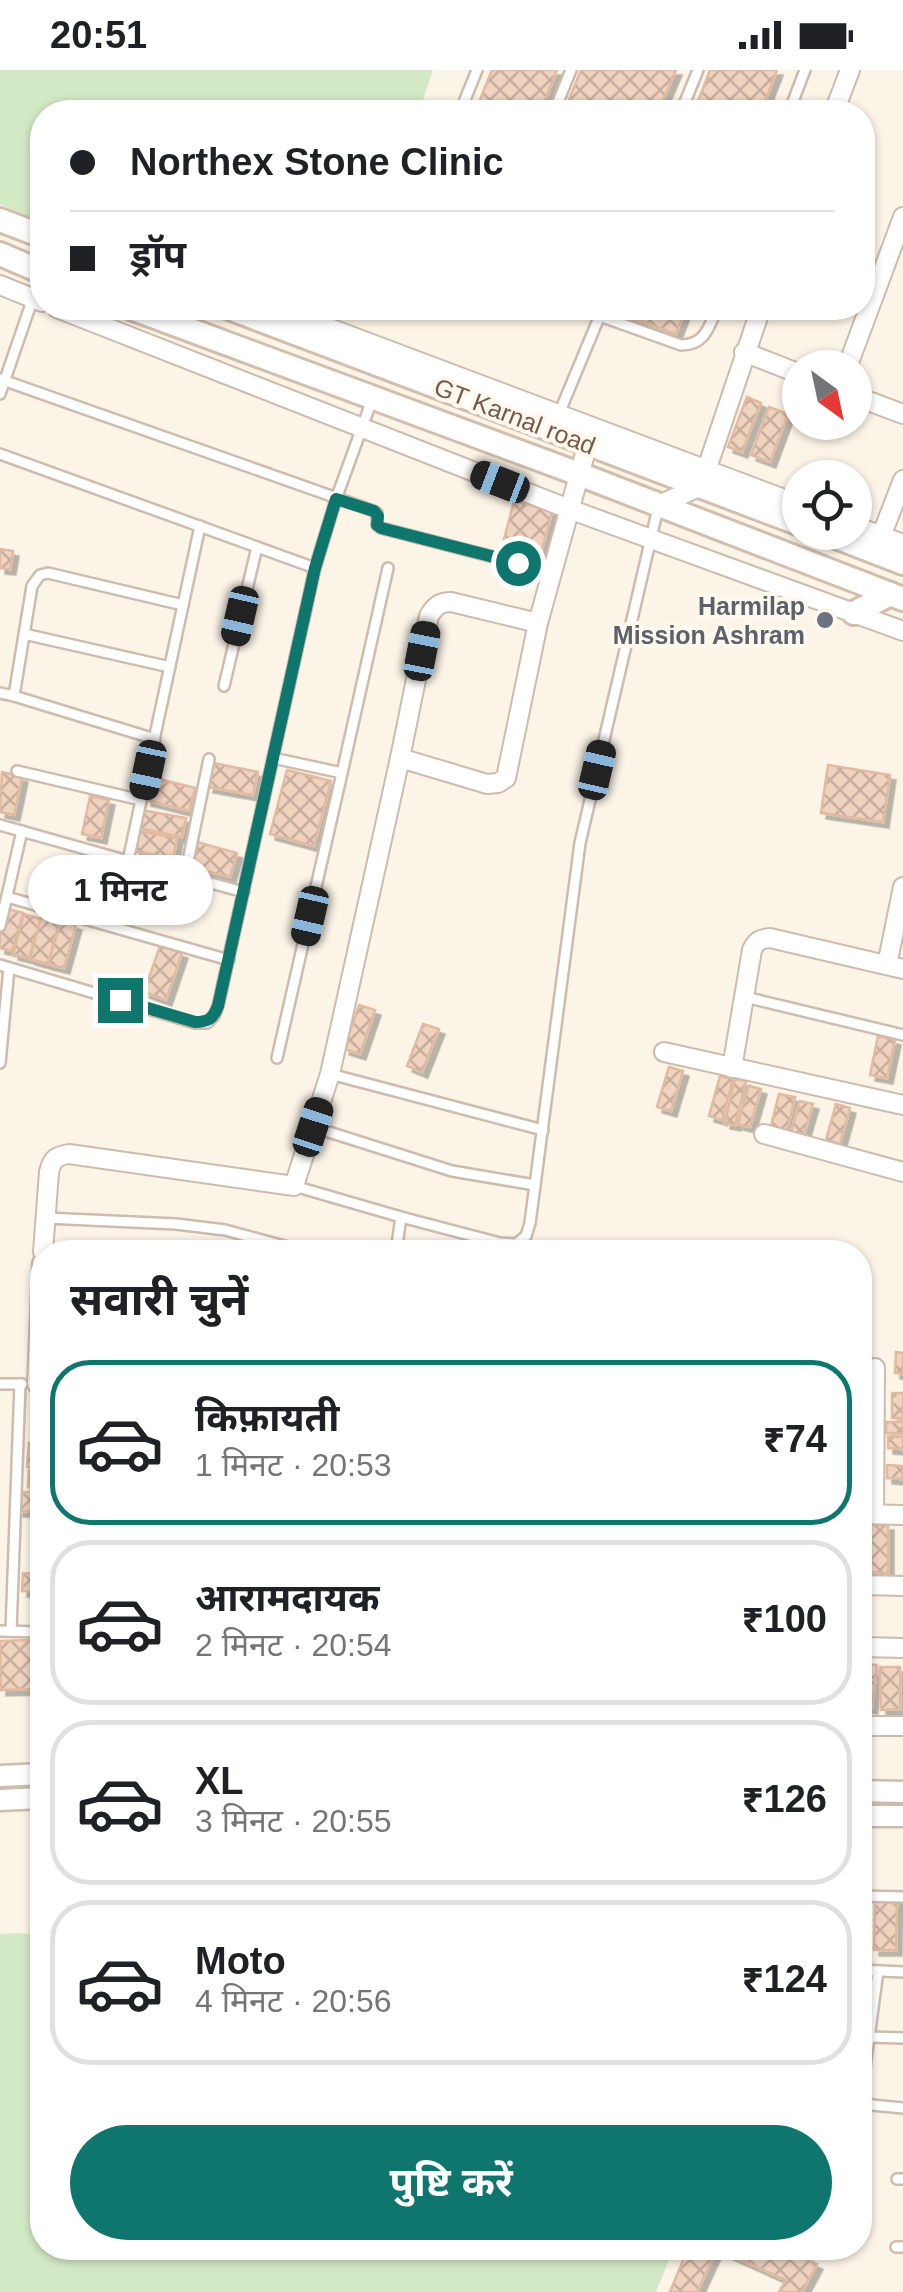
<!DOCTYPE html>
<html lang="hi">
<meta charset="utf-8">
<style>
body{margin:0;font-family:Helvetica,"Noto Sans Devanagari",sans-serif;background:#f2f2f2;color:#202124;height:100vh;display:flex;flex-direction:column;font-size:38px;white-space:nowrap}
*{box-sizing:border-box;margin:0}
p{font-size:32px;color:#757577}
.icon{flex:none;width:55px;height:55px;fill:none;stroke:currentColor;stroke-width:2;stroke-linecap:round;stroke-linejoin:round}
.map{position:relative;flex:1;overflow:hidden}
.sheet{position:absolute;left:30px;top:1170px;width:842px;height:1020px;display:flex;flex-direction:column;background:#fff;border-radius:40px;box-shadow:0 2px 8px #0004}
.sheet>*{flex:none}
.hud{position:absolute;left:30px;top:30px;width:845px;height:220px;border-radius:40px;box-shadow:0 2px 8px #0004;display:grid;align-content:center;height:220px;padding:0 40px;background:#fff}
.needle{width:65px;rotate:147deg}
.fabs{position:absolute;left:782px;top:280px;display:grid;gap:20px}
.fabs a{display:grid;place-items:center;width:90px;height:90px;border-radius:50%;background:#fff;box-shadow:0 2px 8px #0004;font-size:50px}
.end{position:absolute;width:45px;height:45px;margin:-22px;border:12px solid #0f766e;background:#fff;box-shadow:0 0 0 5px #fff}
.from{border-radius:50%}
.bubble{position:absolute;height:70px;border-radius:35px;background:#fff;box-shadow:0 2px 8px #0004;font-size:32px;font-weight:700;line-height:70px;text-align:center}
.car{position:absolute;width:30px;height:60px;margin:-30px -15px;border-radius:12px;box-shadow:0 0 8px 2px #0007;background:linear-gradient(#222 24%,#8ab4d8 0 40%,#222 0 76%,#8ab4d8 0 86%,#222 0)}
.hud b{display:flex;align-items:center;gap:35px;height:95px;font-size:38px}
.hud b+b{border-top:2px solid #e0e0e0}
.hud i{width:25px;height:25px;background:#202124}
ul{padding:0;list-style:none}
li{display:flex;align-items:center;gap:30px;height:165px;margin:0 20px 15px;padding:0 20px;border:5px solid #e0e0e0;border-radius:40px}
li div{flex:1}
li b{display:block;font-size:38px}
li em{font-style:normal;font-weight:700}
li.active{border-color:#0f766e}
li>.icon{width:90px;height:90px;stroke-width:1.5}
h2{padding:0 40px;font-size:45px;line-height:120px}
.cta{display:flex;gap:20px;margin-top:auto;padding:20px 40px}
.cta a{flex:1;height:115px;border-radius:60px;background:#0f766e;color:#fff;font-size:40px;font-weight:700;line-height:115px;text-align:center}
.status{display:flex;justify-content:space-between;align-items:center;height:70px;padding:0 50px;background:#fff;direction:ltr}
.status svg{height:28px;fill:currentColor}
.map>svg:first-child{display:block}
</style>
<div class="status"><b>20:51</b><svg viewBox="0 0 49 12"><path d="M0 12V9h3v3zM5 12V6h3v6zM10 12V3h3v9zM15 12V0h3v12zM26 1h20v11H26zM47 4h2v5h-2z"/></svg></div>
<div class="map">
<svg width="903" height="2222" viewBox="0 0 903 2222">
<defs>
<pattern id="building-cross-hatch" width="8" height="8" patternUnits="userSpaceOnUse" patternTransform="scale(2.5)"><rect width="8" height="8" fill="#f0d3bf"/><path d="M0 0l8 8M0 8l8-8" fill="none" stroke="#c7ae9d"/></pattern>
<filter id="shadow"><feDropShadow dx="5.5" dy="5.5" stdDeviation="0" flood-color="#0004"/></filter>
</defs>
<rect width="100%" height="100%" fill="#fbf4e7"/>
<g fill="#d3e9c5">
<path d="M0,0h433l-14,42h-377v110l-42,-18z"/>
<path d="M17,1863l25,2v313h632l-18,44h-656v-358z"/>
</g>
<g fill="url(#building-cross-hatch)" stroke="#e2baa0" stroke-width="2.5" filter="url(#shadow)">
<path d="M492,0h65l-17,42h-65z"/>
<path d="M581,0h95l-18,42h-94z"/>
<path d="M710,0h67l-16,42h-67z"/>
<path d="M619,238h67l-10,26 -59,-22z"/>
<path d="M747,327l14,6 -19,49 -14,-5z"/>
<path d="M769,337l19,7 -18,48 -19,-7z"/>
<path d="M514,431l38,10 -12,46 -38,-10z"/>
<path d="M0,479l13,2 -3,18 -10,-1z"/>
<path d="M213,693l45,9 -5,23 -45,-8z"/>
<path d="M828,695l62,10 -7,47 -62,-9z"/>
<path d="M287,700l44,11 -17,65 -44,-12z"/>
<path d="M2,702l20,5 -8,38 -14,-3z"/>
<path d="M151,707l44,11 -6,23 -43,-11z"/>
<path d="M90,726l19,4 -8,38 -19,-4z"/>
<path d="M141,740l45,8 -4,19 -44,-9z"/>
<path d="M138,761l39,7 -4,21 -39,-8z"/>
<path d="M197,772l40,11 -7,24 -40,-10z"/>
<path d="M83,791l19,5 -14,49 -19,-5z"/>
<path d="M106,795l15,5 -17,50 -14,-5z"/>
<path d="M8,839l15,4 -11,38 -12,-3v-11z"/>
<path d="M24,844l17,5 -12,39 -16,-4z"/>
<path d="M41,848l18,4 -11,42 -18,-5z"/>
<path d="M61,851l15,4 -12,43 -16,-4z"/>
<path d="M160,876l22,7 -16,47 -22,-8z"/>
<path d="M359,935l16,5 -15,44 -16,-5z"/>
<path d="M423,954l16,5 -17,43 -15,-6z"/>
<path d="M878,966l17,4 -8,38 -17,-3z"/>
<path d="M669,997l14,4 -12,40 -14,-4z"/>
<path d="M720,1006l13,3 -11,41 -13,-4z"/>
<path d="M735,1009l11,2 -11,44 -10,-2z"/>
<path d="M749,1016l12,3 -11,38 -12,-3z"/>
<path d="M779,1024l16,3 -9,37 -16,-4z"/>
<path d="M800,1031l13,3 -10,34 -13,-3z"/>
<path d="M836,1034l14,4 -10,36 -14,-4z"/>
<path d="M627,1173l43,7v2h-44z"/>
<path d="M896,1282l7,1v21l-8,-1z"/>
<rect x="892" y="1323" width="11" height="25"/>
<rect x="886" y="1352" width="17" height="11"/>
<path d="M888,1366l15,1v12l-15,-1z"/>
<path d="M29,1373l13,1v24l-15,-1z"/>
<path d="M887,1395l16,1v13l-16,-1z"/>
<path d="M29,1400l13,1v17l-14,-1z"/>
<rect x="18" y="1422" width="24" height="19"/>
<path d="M866,1455h22v48l-23,-1z"/>
<path d="M23,1503l19,1v18l-20,-1z"/>
<path d="M31,1570l1,49 -31,1 -1,-49z"/>
<path d="M860,1594l17,1 -5,43 -12,-2z"/>
<path d="M880,1597h20v42l-19,1z"/>
<path d="M875,1827h22l-1,53h-22z"/>
<path d="M688,2178h92l37,16 -15,28h-23l7,-12 -69,-31 -20,43h-27z"/>
</g>
<g fill="none" stroke-linecap="round" stroke-linejoin="round">
<g stroke="#cdbcad" stroke-width="14">
<g id="service">
<path d="M460,42l17,-42"/>
<path d="M554,42l17,-42"/>
<path d="M681,42l17,-42"/>
<path d="M789,42l16,-42"/>
<path d="M577,238l104,37c24,0 28,-18 36,-37"/>
<path d="M0,309l371,131 6,3v12l4,3 171,44"/>
<path d="M0,324l33,-96"/>
<path d="M558,346l45,-108"/>
<path d="M0,384l315,114 21,-69 36,-99"/>
<path d="M200,456l-72,335 116,31"/>
<path d="M24,564l146,33"/>
<path d="M224,616l33,-139"/>
<path d="M0,623l14,3 18,-110 8,-11 8,-2 135,32"/>
<path d="M14,626l141,43"/>
<path d="M273,688l69,15 -65,285"/>
<path d="M17,701l124,29"/>
<path d="M342,703l46,-205"/>
<path d="M0,755l128,36"/>
<path d="M185,806l24,-117"/>
<path d="M7,827l222,63"/>
<path d="M0,856l22,-95"/>
<path d="M0,895l195,58h12l7,-7 4,-10 97,-438"/>
<path d="M745,927l158,38"/>
<path d="M0,993l9,-95"/>
<path d="M330,1004l213,56"/>
<path d="M313,1057l139,44 83,14"/>
<path d="M294,1116l107,31"/>
<path d="M46,1148l130,6 49,6 81,22"/>
<path d="M396,1182l5,-35 99,26 16,1 10,-8 4,-13 50,-380 78,-335"/>
<path d="M0,1314h22"/>
<path d="M0,1561l42,1"/>
<path d="M11,1561l9,-247"/>
<path d="M860,1826l43,1"/>
<path d="M860,1900l43,2"/>
<path d="M878,1901l-16,119 1,10 9,5 31,3"/>
<path d="M869,1967l34,1"/>
<path d="M897,2109h6"/>
<path d="M896,2177h7"/>
</g>
</g>
<g stroke="#cdbcad" stroke-width="22">
<g id="minor">
<path d="M834,42l16,-42"/>
<path d="M0,215l42,17"/>
<path d="M57,238l512,201 334,122"/>
<path d="M276,238l524,197"/>
<path d="M744,282l56,22"/>
<path d="M847,298l56,-151"/>
<path d="M855,326l48,18"/>
<path d="M659,435l42,-19 60,-178"/>
<path d="M855,456l48,18"/>
<path d="M875,482l28,-72"/>
<path d="M400,688l87,26 11,-1 8,-5 32,-155 50,-180"/>
<path d="M887,895l16,-78"/>
<path d="M664,982l239,53"/>
<path d="M732,998l20,-118c4,-9 8,-11 18,-12l133,31"/>
<path d="M764,1064l139,38"/>
<path d="M43,1182l6,-80c3,-13 7,-16 20,-18l225,32 36,-112 70,-316 29,-142c6,-10 11,-14 22,-14l87,21"/>
<path d="M42,1193l-5,121h5"/>
<path d="M860,1444l43,1"/>
<path d="M874,1444l1,-146"/>
<path d="M862,1515l41,1"/>
<path d="M864,1577l39,1"/>
<path d="M860,1656h43"/>
<path d="M41,1794h1"/>
</g>
</g>
<g stroke="#cdbcad" stroke-width="25">
<g id="tertiary">
<path d="M0,1706l42,-2"/>
<path d="M860,1721l43,1"/>
<path d="M0,1730l42,-2"/>
<path d="M860,1746h43"/>
</g>
</g>
<g stroke="#d2bead" stroke-width="28">
<g id="secondary">
<path d="M0,150l42,16"/>
<path d="M0,184l42,18"/>
<path d="M131,238l448,166 324,125"/>
<path d="M229,238l571,216"/>
<path d="M823,462l80,31"/>
<path d="M854,543l36,-19"/>
</g>
</g>
<use href="#service" stroke="#fff" stroke-width="9"/>
<use href="#minor" stroke="#fff" stroke-width="18"/>
<use href="#tertiary" stroke="#fff" stroke-width="20"/>
<use href="#secondary" stroke="#fff" stroke-width="22"/>
</g>
<g fill="none" stroke-linecap="round" stroke-linejoin="round">
<path stroke="#0f766e" stroke-width="12" d="M120,930l75,22c13,0 18,-3 23,-16l97,-438 21,-69 38,12 4,5 -1,9 4,3 137,35"/>
</g>
<circle fill="#6b7280" stroke="#fef8ed" stroke-width="4" cx="825" cy="550" r="10"/>
<g text-anchor="middle" stroke-width="8" stroke-linejoin="round" paint-order="stroke">
<g font-size="25" fill="#745b4c" stroke="#fef8ed">
<text transform="translate(515 346) rotate(21)" y="9">GT Karnal road</text>
</g>
<g font-size="25" font-weight="bold" fill="#5b616d" stroke="#fef8ed" text-anchor="end">
<text x="805" y="545">Harmilap<tspan x="805" dy="29">Mission Ashram</tspan></text>
</g>
</g>
</svg>
<div class="fabs">
<a><svg class="needle" viewBox="-14 -14 28 28"><path d="M0-13l5 13h-10z" fill="#e53935"/><path d="M0 13l5-13h-10z" fill="#757577"/></svg></a>
<a><svg class="icon" aria-label="locate" viewBox="0 0 24 24"><circle cx="12" cy="12" r="6"/><path d="M12 2v4M12 18v4M2 12h4M18 12h4"/></svg></a>
</div>
<i class="end from" style="left:518px;top:493px"></i>
<i class="end" style="left:120px;top:930px"></i>
<div class="bubble" style="left:28px;top:785px;width:185px">1 मिनट</div>
<i class="car" style="left:500px;top:412px;rotate:291deg"></i>
<i class="car" style="left:240px;top:546px;rotate:193deg"></i>
<i class="car" style="left:422px;top:581px;rotate:11deg"></i>
<i class="car" style="left:148px;top:700px;rotate:192deg"></i>
<i class="car" style="left:597px;top:700px;rotate:13deg"></i>
<i class="car" style="left:310px;top:846px;rotate:193deg"></i>
<i class="car" style="left:313px;top:1057px;rotate:18deg"></i>
<div class="hud">
<b><i class="from"></i>Northex Stone Clinic</b>
<b><i></i>ड्रॉप</b>
</div>
<section class="sheet">
<h2>सवारी चुनें</h2>
<ul>
<li class="active"><svg class="icon" aria-label="car" viewBox="0 0 24 24"><path d="M5 17H2v-5l4-1 3-4h7l3 4 3 1v5h-3M9 17h6M6 11h13"/><circle cx="7" cy="17" r="2"/><circle cx="17" cy="17" r="2"/></svg><div><b>किफ़ायती</b><p>1 मिनट · 20:53</p></div><em>₹74</em></li>
<li><svg class="icon" aria-label="car" viewBox="0 0 24 24"><path d="M5 17H2v-5l4-1 3-4h7l3 4 3 1v5h-3M9 17h6M6 11h13"/><circle cx="7" cy="17" r="2"/><circle cx="17" cy="17" r="2"/></svg><div><b>आरामदायक</b><p>2 मिनट · 20:54</p></div><em>₹100</em></li>
<li><svg class="icon" aria-label="car" viewBox="0 0 24 24"><path d="M5 17H2v-5l4-1 3-4h7l3 4 3 1v5h-3M9 17h6M6 11h13"/><circle cx="7" cy="17" r="2"/><circle cx="17" cy="17" r="2"/></svg><div><b>XL</b><p>3 मिनट · 20:55</p></div><em>₹126</em></li>
<li><svg class="icon" aria-label="car" viewBox="0 0 24 24"><path d="M5 17H2v-5l4-1 3-4h7l3 4 3 1v5h-3M9 17h6M6 11h13"/><circle cx="7" cy="17" r="2"/><circle cx="17" cy="17" r="2"/></svg><div><b>Moto</b><p>4 मिनट · 20:56</p></div><em>₹124</em></li>
</ul>
<div class="cta"><a>पुष्टि करें</a></div>
</section>
</div>
